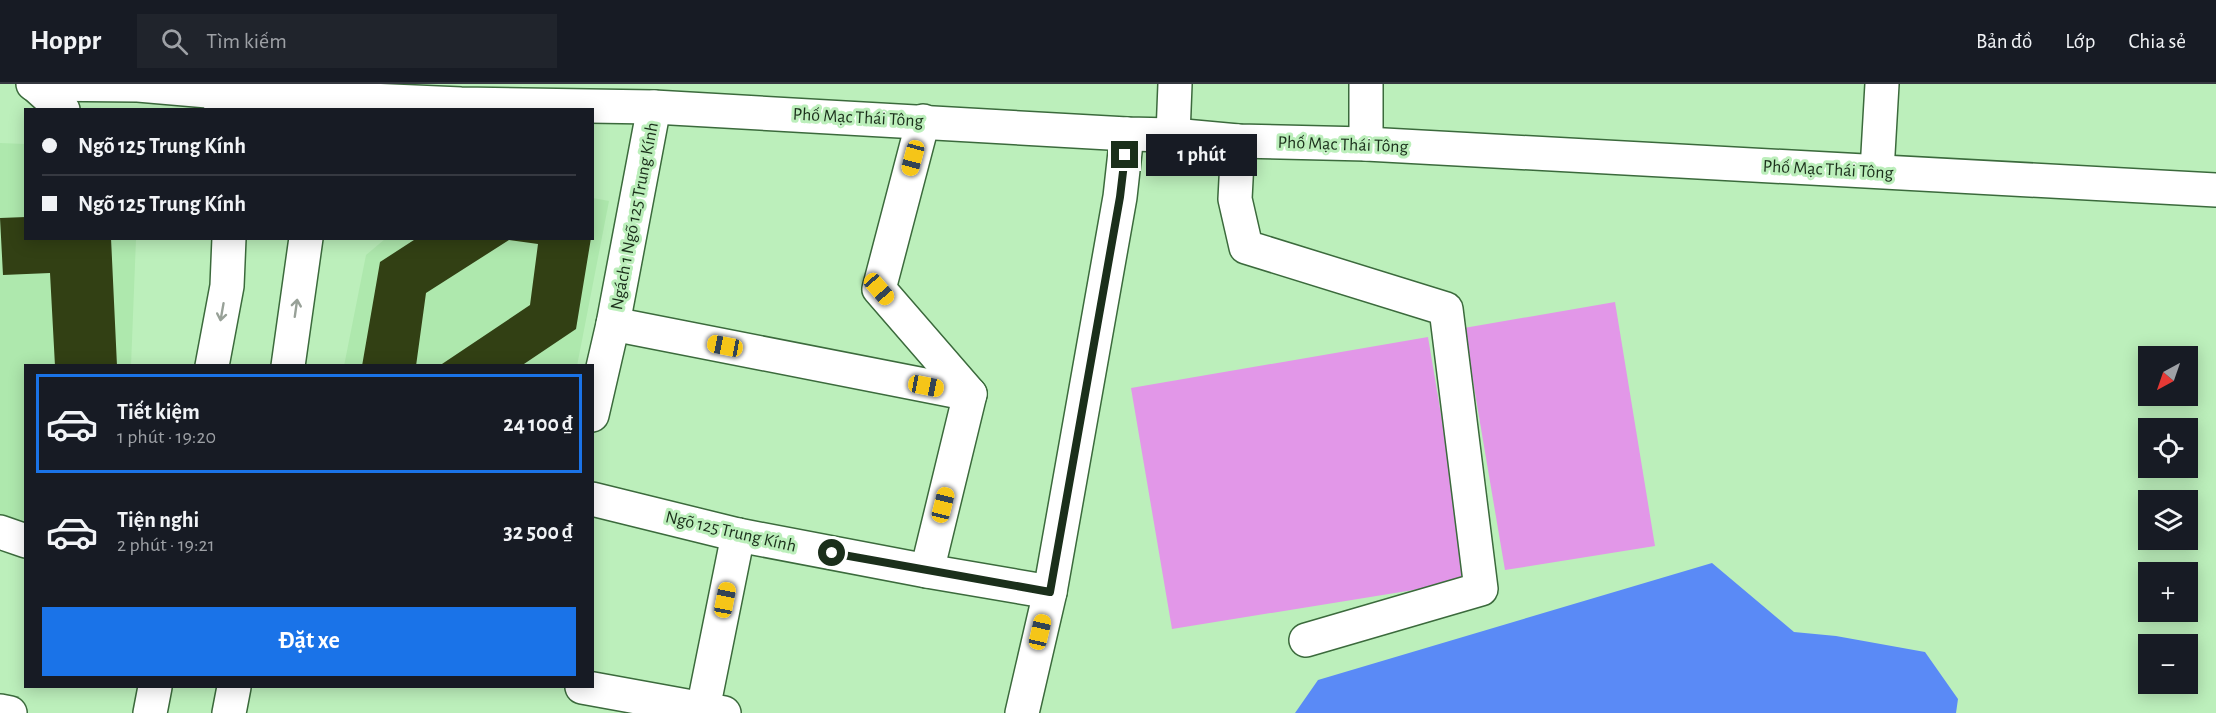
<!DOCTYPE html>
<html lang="vi">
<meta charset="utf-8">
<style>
body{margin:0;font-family:"Alegreya Sans",sans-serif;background:#20242c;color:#f1f3f6;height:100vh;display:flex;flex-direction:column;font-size:22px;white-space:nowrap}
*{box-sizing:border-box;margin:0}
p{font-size:20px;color:#9ea1a6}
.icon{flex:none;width:33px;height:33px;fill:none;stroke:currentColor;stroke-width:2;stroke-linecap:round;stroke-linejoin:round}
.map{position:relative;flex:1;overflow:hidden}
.details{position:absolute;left:24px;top:280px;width:570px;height:324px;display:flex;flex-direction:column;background:#171b24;border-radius:0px;box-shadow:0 3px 15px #0003}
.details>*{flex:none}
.hud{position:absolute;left:24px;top:24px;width:570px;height:132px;border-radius:0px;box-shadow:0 3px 15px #0003;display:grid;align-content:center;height:132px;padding:0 18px;background:#171b24}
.needle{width:39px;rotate:220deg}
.fabs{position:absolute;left:2138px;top:262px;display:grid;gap:12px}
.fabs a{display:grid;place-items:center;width:60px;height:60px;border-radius:0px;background:#171b24;box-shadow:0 3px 15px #0003;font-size:30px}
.end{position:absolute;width:27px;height:27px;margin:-14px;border:8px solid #1b2f1b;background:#fff;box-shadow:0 0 0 3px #fff}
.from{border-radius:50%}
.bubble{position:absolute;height:42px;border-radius:0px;background:#171b24;box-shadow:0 3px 15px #0003;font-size:20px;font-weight:700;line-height:42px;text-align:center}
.car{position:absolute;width:18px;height:36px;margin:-18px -9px;border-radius:8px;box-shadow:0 0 4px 2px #0007;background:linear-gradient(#f5c518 24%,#345 0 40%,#f5c518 0 76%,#345 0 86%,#f5c518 0)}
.hud b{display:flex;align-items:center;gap:21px;height:57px;font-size:22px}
.hud b+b{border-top:2px solid #363941}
.hud i{width:15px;height:15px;background:#f1f3f6}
ul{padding:10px 0 0;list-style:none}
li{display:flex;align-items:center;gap:18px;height:99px;margin:0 12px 9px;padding:0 6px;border:3px solid transparent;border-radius:0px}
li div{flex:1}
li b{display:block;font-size:22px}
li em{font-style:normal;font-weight:700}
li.current{border-color:#1a73e8}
li>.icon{width:54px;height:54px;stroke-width:1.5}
.action{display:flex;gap:12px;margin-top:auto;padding:12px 18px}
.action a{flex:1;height:69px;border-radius:0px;background:#1a73e8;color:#fff;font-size:24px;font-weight:700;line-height:69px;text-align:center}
header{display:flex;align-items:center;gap:36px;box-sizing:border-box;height:84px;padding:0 30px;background:#171b24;border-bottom:2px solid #363941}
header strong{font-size:28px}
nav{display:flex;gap:33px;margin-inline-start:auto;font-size:21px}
.search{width:420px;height:54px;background:#20242c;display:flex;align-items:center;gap:15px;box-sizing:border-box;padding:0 21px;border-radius:0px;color:#9ea1a6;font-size:22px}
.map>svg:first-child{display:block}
</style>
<header>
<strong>Hoppr</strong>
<div class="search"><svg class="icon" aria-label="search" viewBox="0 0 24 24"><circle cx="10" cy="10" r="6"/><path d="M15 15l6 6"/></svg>Tìm kiếm</div>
<nav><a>Bản đồ</a><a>Lớp</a><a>Chia sẻ</a></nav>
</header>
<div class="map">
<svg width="2216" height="629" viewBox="0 0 2216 629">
<rect width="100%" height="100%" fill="#bcefbb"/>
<g fill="#aee8ad">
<path d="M0,59l25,1 1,94 110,1 -5,127h-105l-1,155 -25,-7z"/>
<path d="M593,114l16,3 -32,165h-233l22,-111 19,-16 207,-1z"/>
</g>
<g fill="#e297e8">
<path d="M1615,218l40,244 -150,24 -41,-242z"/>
<path d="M1428,253l41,244 -297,48 -41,-241z"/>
</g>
<path fill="#5a8af6" d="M1712,479l82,69 42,4 89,16 33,47 -2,14h-661l23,-33z"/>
<g fill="#324014">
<path d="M26,133v21h85l6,128h-62l-5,-93 -47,2 -3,-57z"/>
<path d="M417,154h174l-15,91 -55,37h-82l91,-61 8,-61 -29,-4 -83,53 -10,73h-54l18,-104z"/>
</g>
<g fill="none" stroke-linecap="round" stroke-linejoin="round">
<g stroke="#3b6a3c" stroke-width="36">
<g id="minor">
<path d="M33,0l105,1 116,10 207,9 193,3 473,27 46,1 65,6 128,3 850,46"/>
<path d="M923,37l-44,168 91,105 -43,177"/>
<path d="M1173,51l2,-51"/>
<path d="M1238,57l-3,58 11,48 200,62 35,280 -175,51"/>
<path d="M1366,60v-60"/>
<path d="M1877,87l5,-87"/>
<path d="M613,240l357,70"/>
<path d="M592,331l21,-91 41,-217"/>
<path d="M592,415l146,36 189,36 123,21"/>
<path d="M0,448l26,9"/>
<path d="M582,603l121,22 -1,4"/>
<path d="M0,627l10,2"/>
<path d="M724,629l-21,-4 35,-174"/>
<path d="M1022,629l28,-121 70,-395 7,-63"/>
</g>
</g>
<g stroke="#3b6a3c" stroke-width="36">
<g id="major">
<path d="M34,0l29,26"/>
<path d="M215,0l7,26"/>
<path d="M242,0l26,26"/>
<path d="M212,282l15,-80 2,-48"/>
<path d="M288,282l18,-128"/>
<path d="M150,629l5,-26"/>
<path d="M229,629l5,-26"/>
</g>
</g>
<use href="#minor" stroke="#fff" stroke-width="33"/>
<use href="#major" stroke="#fff" stroke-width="33"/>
</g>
<defs><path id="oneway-shaft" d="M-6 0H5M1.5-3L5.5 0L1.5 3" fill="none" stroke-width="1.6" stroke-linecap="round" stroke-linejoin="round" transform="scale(1.5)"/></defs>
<g stroke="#98a198">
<use href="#oneway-shaft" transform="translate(296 224) rotate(-82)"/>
<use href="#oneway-shaft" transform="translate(222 228) rotate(100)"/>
</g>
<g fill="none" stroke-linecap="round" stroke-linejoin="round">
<path stroke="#1b2f1b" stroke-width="8" d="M832,469l218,39 70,-395 5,-42"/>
</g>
<g text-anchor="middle" stroke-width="6" stroke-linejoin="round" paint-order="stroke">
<g font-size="18" fill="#1b2f1b" stroke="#bcefbb">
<text transform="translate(858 33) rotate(3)" y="6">Phố Mạc Thái Tông</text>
<text transform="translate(1343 60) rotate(2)" y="6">Phố Mạc Thái Tông</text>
<text transform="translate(1828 85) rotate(3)" y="6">Phố Mạc Thái Tông</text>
<text transform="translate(634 132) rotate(-79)" y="6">Ngách 1 Ngõ 125 Trung Kính</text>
<text transform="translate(731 447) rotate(13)" y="6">Ngõ 125 Trung Kính</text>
</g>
</g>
</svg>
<div class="fabs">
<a><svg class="needle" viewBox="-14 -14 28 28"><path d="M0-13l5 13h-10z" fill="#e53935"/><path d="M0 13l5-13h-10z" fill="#9ea1a6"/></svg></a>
<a><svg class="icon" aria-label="locate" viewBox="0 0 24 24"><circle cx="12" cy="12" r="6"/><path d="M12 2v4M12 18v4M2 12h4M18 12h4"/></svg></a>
<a><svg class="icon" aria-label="layers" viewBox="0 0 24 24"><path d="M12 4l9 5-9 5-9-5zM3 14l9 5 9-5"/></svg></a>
<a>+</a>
<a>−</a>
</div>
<i class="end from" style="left:832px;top:469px"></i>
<i class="end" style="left:1125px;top:71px"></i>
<div class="bubble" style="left:1146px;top:50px;width:111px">1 phút</div>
<i class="car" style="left:913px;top:74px;rotate:195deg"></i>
<i class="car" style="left:879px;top:205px;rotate:139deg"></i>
<i class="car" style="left:725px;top:262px;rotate:281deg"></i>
<i class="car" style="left:926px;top:302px;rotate:101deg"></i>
<i class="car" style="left:943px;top:421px;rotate:14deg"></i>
<i class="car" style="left:725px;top:516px;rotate:11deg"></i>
<i class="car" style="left:1040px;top:548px;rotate:13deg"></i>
<div class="hud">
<b><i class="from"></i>Ngõ 125 Trung Kính</b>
<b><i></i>Ngõ 125 Trung Kính</b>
</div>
<section class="details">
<ul>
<li class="current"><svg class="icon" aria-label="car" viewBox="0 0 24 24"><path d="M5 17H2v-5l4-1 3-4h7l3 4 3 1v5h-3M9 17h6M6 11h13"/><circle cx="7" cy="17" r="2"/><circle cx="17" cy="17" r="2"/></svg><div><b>Tiết kiệm</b><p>1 phút · 19:20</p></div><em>24 100 ₫</em></li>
<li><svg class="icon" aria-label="car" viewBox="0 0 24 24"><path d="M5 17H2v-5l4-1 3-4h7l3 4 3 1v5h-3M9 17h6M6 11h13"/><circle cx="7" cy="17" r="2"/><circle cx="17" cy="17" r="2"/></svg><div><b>Tiện nghi</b><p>2 phút · 19:21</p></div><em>32 500 ₫</em></li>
</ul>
<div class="action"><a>Đặt xe</a></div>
</section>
</div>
